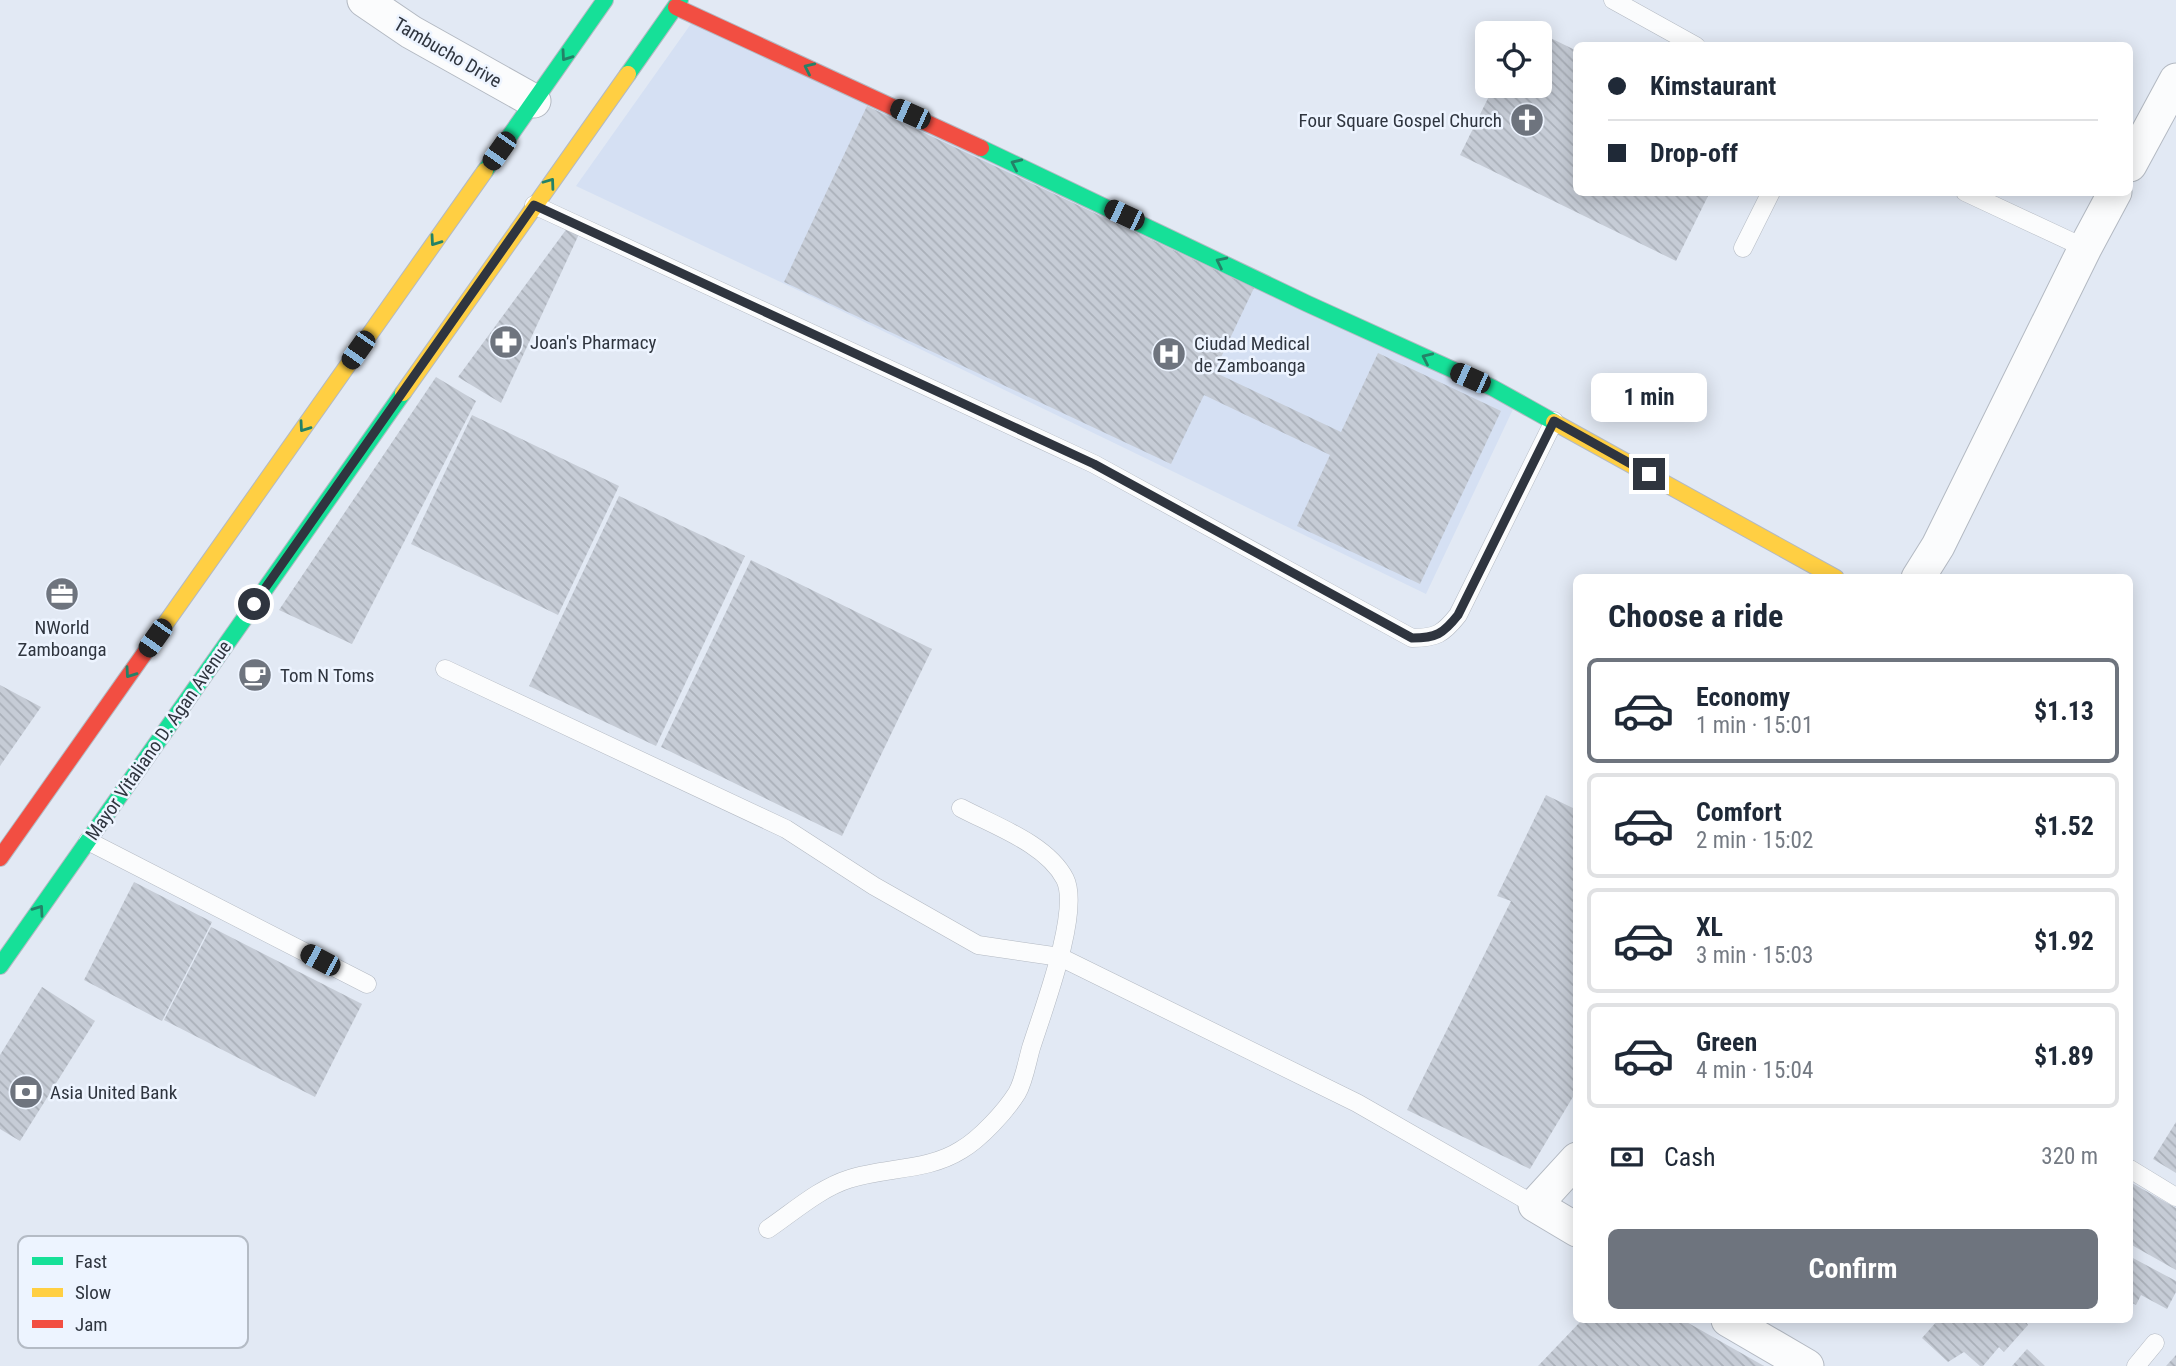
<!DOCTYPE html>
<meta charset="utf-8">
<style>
body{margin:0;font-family:"Roboto Condensed",sans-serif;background:#f6f6f7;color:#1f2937;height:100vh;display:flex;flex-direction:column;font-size:26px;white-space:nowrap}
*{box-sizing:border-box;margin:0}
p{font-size:23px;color:#747a83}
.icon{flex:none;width:38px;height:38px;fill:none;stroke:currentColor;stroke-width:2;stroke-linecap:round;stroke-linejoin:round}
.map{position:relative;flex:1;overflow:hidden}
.details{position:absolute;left:1573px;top:574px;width:560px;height:749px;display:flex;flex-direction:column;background:#fff;border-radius:10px;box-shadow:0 4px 18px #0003}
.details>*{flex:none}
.guide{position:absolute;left:1573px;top:42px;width:560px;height:154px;border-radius:10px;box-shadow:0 4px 18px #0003;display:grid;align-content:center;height:154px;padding:0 35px;background:#fff}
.buttons{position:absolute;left:1475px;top:21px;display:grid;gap:14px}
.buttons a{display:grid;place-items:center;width:77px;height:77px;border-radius:10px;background:#fff;box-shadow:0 4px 18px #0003;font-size:35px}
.end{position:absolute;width:32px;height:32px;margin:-16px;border:9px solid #2f353f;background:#fff;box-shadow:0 0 0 4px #fff}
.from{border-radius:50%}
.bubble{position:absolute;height:49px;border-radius:10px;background:#fff;box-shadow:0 4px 18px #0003;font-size:23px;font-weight:700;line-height:49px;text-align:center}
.car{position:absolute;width:21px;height:42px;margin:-21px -10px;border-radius:9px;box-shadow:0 0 5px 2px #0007;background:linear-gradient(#222 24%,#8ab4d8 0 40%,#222 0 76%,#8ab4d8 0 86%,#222 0)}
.guide b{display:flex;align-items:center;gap:24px;height:66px;font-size:26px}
.guide b+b{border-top:2px solid #e0e1e3}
.guide i{width:18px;height:18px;background:#1f2937}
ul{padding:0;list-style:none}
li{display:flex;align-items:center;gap:21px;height:105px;margin:0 14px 10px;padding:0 21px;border:4px solid #e0e1e3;border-radius:10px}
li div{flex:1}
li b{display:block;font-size:26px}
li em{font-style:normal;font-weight:700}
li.active{border-color:#6e747e}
li>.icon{width:63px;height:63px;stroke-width:1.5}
h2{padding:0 35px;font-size:32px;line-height:84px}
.pay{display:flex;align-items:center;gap:18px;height:77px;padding:0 35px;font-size:26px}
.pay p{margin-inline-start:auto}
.cta{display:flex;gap:14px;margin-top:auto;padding:14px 35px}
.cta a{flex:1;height:80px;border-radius:10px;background:#6e747e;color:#fff;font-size:28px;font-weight:700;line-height:80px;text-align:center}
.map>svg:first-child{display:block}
</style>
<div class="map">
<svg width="2176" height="1366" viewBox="0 0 2176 1366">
<defs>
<pattern id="building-back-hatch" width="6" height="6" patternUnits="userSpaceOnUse" patternTransform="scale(1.75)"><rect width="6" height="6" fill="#c6ccd6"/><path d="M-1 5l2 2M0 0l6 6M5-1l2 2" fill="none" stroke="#aab0b9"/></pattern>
</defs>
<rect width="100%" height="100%" fill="#e2e9f4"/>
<path fill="#d5e0f3" d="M693,21l822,384 -89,189 -603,-292 -247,-116z"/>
<g fill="url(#building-back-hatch)">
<path d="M1524,25l53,26v141h133l-34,69 -216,-106 34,-69h46v-53h-21z"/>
<path d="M867,106l387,182 -40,84 127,60 37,-79 123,58 -81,173 -123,-58 33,-71 -126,-60 -33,69 -387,-182z"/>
<path d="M568,227l12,5 -79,171 -43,-26z"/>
<path d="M436,377l40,24 -124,243 -73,-34z"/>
<path d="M472,415l147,71 -61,129 -147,-71z"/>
<path d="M619,496l126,60 -89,190 -127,-60z"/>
<path d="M751,560l181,89 -90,187 -181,-89z"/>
<path d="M0,685l41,22 -41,59z"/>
<path d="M1546,795l31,15v280l-47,79 -123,-59 104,-209 -14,-5z"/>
<path d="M134,882l78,40 -50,99 -78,-41z"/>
<path d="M211,927l151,77 -47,93 -151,-77z"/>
<path d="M42,987l53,34 -75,120 -20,-12v-74z"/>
<path d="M2176,1122v51l-23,-14z"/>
<path d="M2130,1182l46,26v62l-46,-26z"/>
<path d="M2131,1257l45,24v11l-9,17 -26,-14 -5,10 -6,-3z"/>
<path d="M1582,1320h101l81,46h-226z"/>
<path d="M1938,1320h87l3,5 -24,27 -5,-5 -16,19h-3l-16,-14 -16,10 -26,-24z"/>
<path d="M2027,1349l18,17h-33z"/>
<path d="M2176,1355v11h-10z"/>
</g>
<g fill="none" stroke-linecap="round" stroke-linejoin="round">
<g stroke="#b3b9c2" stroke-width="19">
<g id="lane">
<path d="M1613,0l83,46"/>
<path d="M1965,192l120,56"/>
<path d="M534,205l560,259 318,174c24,0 31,-4 46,-23l96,-194"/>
<path d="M1743,248l28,-56"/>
<path d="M445,669l341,160 88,57 104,59 82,12 297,146 178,102"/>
<path d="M88,841l279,143"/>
<path d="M2130,1169l46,28"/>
<path d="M768,1229c25,-17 52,-41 81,-50 37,-12 79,-8 112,-29 19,-11 44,-38 56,-57 7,-12 10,-31 14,-45 11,-35 50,-137 34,-169 -18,-35 -70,-53 -104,-71"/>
<path d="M2136,1366l19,-23"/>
</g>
</g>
<g stroke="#b3b9c2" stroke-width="35">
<g id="street">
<path d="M364,0l47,32 123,69"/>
<path d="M2130,165l46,-85"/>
<path d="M1918,578l20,-32 147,-298 30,-56"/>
<path d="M1577,1159l-42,46 42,25"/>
<path d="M1728,1320l79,46"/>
</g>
</g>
<g stroke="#b3b9c2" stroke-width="18">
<g id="fast">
<path d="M628,74l52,-74"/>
<path d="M981,148l327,156 185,84 61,34"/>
<path d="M485,171l120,-171"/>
<path d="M0,966l403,-573"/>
</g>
</g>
<g stroke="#b3b9c2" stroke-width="18">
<g id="slow">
<path d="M403,393l225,-319"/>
<path d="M1554,422l282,156"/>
<path d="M163,627l322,-456"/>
</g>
</g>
<g stroke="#b3b9c2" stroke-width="18">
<g id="jam">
<path d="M676,7l305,141"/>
<path d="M0,858l163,-231"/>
</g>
</g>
<use href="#lane" stroke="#fbfcfd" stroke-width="18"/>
<use href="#street" stroke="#fbfcfd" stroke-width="33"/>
<use href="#fast" stroke="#16e098" stroke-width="16"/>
<use href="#slow" stroke="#ffcf43" stroke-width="16"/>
<use href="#jam" stroke="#f24e42" stroke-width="16"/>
</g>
<defs><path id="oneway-chevron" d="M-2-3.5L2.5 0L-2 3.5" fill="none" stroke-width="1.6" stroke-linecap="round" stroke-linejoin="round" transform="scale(1.75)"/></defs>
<g stroke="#248267">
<use href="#oneway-chevron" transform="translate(566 56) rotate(125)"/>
<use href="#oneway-chevron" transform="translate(809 68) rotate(-155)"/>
<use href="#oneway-chevron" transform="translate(1016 164) rotate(-155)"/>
<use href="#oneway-chevron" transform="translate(550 183) rotate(-54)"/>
<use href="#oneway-chevron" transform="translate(435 241) rotate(125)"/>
<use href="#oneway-chevron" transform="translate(1221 262) rotate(-154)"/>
<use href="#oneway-chevron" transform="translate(1427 358) rotate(-155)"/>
<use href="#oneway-chevron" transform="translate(304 427) rotate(125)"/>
<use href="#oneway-chevron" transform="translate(130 673) rotate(125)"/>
<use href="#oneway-chevron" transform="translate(39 910) rotate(-55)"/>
</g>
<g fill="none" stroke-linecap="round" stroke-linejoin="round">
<path stroke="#2f353f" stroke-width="9" d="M254,604l280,-399 560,259 318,174c24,0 31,-4 46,-23l96,-194 95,53"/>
</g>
<defs>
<g id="church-disc" transform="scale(1.75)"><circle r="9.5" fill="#6e747e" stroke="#edf4ff"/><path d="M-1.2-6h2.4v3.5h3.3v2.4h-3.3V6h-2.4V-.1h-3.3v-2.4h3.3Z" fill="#fff"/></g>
<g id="pharmacy-disc" transform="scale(1.75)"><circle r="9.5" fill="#6e747e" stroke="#edf4ff"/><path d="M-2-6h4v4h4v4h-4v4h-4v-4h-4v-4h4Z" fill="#fff"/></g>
<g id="hospital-disc" transform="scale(1.75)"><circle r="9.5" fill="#6e747e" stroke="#edf4ff"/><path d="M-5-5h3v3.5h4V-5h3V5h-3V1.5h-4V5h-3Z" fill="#fff"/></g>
<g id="office-disc" transform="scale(1.75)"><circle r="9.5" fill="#6e747e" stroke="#edf4ff"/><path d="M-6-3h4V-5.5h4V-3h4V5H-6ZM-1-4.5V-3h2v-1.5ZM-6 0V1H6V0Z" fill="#fff"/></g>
<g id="cafe-disc" transform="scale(1.75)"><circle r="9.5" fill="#6e747e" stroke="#edf4ff"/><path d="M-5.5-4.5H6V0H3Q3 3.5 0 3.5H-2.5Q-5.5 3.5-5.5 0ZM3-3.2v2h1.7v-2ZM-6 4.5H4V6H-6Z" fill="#fff"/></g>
<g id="bank-disc" transform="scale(1.75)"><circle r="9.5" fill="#6e747e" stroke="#edf4ff"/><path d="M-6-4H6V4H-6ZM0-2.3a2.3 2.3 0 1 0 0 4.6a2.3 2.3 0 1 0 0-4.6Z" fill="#fff"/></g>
</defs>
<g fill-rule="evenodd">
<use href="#church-disc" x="1527" y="120"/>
<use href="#pharmacy-disc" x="506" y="342"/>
<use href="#hospital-disc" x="1169" y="354"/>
<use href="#office-disc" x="62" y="594"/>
<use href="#cafe-disc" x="255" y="675"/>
<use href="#bank-disc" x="26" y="1092"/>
</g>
<g text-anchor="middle" stroke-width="5" stroke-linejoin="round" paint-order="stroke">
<g font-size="19" fill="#2f353f" stroke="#edf4ff">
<text transform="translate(448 52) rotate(30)" y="7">Tambucho Drive</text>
<text transform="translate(158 740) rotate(-55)" y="7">Mayor Vitaliano D. Agan Avenue</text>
</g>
<g font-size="19" fill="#2f353f" stroke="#edf4ff" text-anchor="start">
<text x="1502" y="127" text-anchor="end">Four Square Gospel Church</text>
<text x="530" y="349">Joan's Pharmacy</text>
<text x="1194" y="350">Ciudad Medical<tspan x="1194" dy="22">de Zamboanga</tspan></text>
<text x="62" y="634" text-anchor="middle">NWorld<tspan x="62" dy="22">Zamboanga</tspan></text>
<text x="280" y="682">Tom N Toms</text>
<text x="50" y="1099">Asia United Bank</text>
</g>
</g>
<rect x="18" y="1236" width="230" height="112" rx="10" fill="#edf4ff" stroke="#b4bbc5" stroke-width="2"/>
<rect x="32" y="1257" width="31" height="8" fill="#16e098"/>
<rect x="32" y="1288" width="31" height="9" fill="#ffcf43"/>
<rect x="32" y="1320" width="31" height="8" fill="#f24e42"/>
<g font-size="19" fill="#2f353f">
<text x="75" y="1268">Fast</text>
<text x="75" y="1299">Slow</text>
<text x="75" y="1331">Jam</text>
</g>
</svg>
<div class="buttons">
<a><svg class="icon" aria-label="locate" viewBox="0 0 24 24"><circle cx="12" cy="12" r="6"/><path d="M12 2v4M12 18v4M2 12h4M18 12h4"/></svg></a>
</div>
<i class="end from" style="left:254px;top:604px"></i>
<i class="end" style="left:1649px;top:474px"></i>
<div class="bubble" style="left:1591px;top:373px;width:116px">1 min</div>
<i class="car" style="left:910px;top:114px;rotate:294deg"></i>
<i class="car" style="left:499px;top:151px;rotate:215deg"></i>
<i class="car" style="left:1124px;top:215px;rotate:295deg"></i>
<i class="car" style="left:358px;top:350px;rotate:215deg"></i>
<i class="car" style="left:1470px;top:378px;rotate:294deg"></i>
<i class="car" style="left:155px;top:638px;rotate:215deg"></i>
<i class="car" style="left:320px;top:960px;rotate:298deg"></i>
<div class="guide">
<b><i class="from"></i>Kimstaurant</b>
<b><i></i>Drop-off</b>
</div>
<section class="details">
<h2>Choose a ride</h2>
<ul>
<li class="active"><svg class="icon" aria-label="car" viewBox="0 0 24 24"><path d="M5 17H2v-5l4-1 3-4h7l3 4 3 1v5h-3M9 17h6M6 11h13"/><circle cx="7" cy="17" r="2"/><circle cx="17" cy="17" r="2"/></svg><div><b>Economy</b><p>1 min · 15:01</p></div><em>$1.13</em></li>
<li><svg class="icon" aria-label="car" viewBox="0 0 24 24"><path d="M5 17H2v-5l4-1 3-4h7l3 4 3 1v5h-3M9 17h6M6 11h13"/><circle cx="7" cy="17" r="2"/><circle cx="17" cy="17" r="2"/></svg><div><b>Comfort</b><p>2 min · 15:02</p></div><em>$1.52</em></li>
<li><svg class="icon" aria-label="car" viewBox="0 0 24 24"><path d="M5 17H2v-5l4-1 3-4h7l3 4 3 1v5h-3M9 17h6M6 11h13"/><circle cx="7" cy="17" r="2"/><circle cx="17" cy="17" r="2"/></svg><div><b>XL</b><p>3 min · 15:03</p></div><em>$1.92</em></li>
<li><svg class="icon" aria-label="car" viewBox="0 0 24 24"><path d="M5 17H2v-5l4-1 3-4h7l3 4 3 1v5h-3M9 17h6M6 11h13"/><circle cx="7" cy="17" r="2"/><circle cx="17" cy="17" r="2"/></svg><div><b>Green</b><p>4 min · 15:04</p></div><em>$1.89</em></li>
</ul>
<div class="pay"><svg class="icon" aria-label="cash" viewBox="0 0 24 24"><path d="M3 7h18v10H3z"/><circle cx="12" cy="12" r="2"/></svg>Cash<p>320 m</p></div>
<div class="cta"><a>Confirm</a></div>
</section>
</div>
